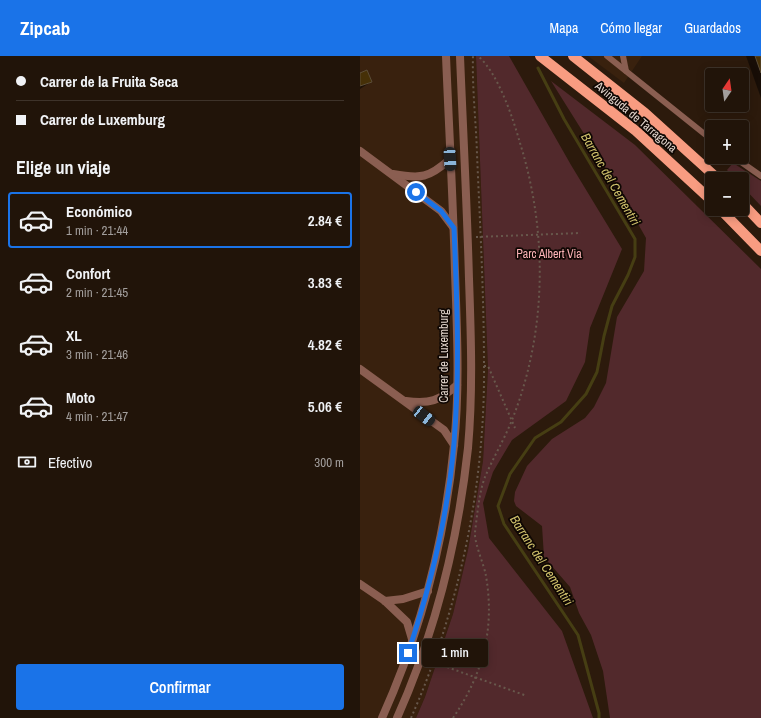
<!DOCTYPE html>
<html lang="es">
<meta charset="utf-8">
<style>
body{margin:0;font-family:"Archivo Narrow",sans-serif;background:#291d12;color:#f1f3f6;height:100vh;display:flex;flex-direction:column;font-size:15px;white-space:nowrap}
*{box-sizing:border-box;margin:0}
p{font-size:13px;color:#a29e9c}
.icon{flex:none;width:22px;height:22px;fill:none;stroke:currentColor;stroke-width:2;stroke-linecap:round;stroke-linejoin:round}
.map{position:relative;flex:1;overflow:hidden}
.panel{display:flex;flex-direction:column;background:#211409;width:360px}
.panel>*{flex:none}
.banner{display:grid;align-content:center;height:88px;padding:0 16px;background:#211409}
.needle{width:26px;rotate:13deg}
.tools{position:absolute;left:345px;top:12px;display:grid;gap:8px}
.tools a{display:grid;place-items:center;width:44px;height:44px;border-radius:4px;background:#211409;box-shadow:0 2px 10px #0003,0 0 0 1px #3e332a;font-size:20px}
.end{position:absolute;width:18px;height:18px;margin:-9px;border:5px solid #1a73e8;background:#fff;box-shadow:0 0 0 2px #fff}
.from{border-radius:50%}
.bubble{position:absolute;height:28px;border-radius:4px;background:#211409;box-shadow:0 2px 10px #0003,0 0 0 1px #3e332a;font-size:13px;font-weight:600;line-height:28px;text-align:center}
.car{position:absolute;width:12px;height:24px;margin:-12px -6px;border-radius:5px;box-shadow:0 0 3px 1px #0007;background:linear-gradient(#222 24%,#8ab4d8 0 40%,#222 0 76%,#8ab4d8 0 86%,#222 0)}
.banner b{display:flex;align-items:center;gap:14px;height:38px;font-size:15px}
.banner b+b{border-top:1px solid #3e332a}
.banner i{width:10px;height:10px;background:#f1f3f6}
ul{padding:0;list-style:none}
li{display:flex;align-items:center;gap:12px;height:56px;margin:0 8px 6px;padding:0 8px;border:2px solid transparent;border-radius:4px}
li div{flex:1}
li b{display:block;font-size:15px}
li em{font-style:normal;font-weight:600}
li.current{border-color:#1a73e8}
li>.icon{width:36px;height:36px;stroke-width:1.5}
h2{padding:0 16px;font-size:18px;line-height:48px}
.pay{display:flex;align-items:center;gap:10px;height:44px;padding:0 16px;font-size:15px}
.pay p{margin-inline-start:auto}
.cta{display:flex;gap:8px;margin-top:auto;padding:8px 16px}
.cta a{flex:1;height:46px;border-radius:4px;background:#1a73e8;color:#fff;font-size:16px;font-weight:600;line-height:46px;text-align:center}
header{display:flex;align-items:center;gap:24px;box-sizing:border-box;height:56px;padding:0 20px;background:#1a73e8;color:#fff}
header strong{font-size:19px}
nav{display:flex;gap:22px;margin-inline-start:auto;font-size:14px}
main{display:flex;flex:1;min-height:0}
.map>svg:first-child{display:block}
</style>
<header>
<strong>Zipcab</strong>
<nav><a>Mapa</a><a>Cómo llegar</a><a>Guardados</a></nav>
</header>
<main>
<section class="panel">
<div class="banner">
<b><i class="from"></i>Carrer de la Fruita Seca</b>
<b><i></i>Carrer de Luxemburg</b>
</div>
<h2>Elige un viaje</h2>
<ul>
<li class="current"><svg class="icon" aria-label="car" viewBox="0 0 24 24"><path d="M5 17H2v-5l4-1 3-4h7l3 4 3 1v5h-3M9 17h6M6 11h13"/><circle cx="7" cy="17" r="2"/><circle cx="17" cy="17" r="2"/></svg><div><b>Económico</b><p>1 min · 21:44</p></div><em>2.84 €</em></li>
<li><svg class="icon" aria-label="car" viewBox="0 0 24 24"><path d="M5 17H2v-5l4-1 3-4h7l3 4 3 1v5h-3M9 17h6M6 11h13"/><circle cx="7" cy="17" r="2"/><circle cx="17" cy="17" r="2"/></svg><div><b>Confort</b><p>2 min · 21:45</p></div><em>3.83 €</em></li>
<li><svg class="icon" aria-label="car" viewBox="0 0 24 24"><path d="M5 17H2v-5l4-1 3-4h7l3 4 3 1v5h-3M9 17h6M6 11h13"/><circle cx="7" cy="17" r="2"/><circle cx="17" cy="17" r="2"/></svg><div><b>XL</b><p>3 min · 21:46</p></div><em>4.82 €</em></li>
<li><svg class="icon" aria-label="car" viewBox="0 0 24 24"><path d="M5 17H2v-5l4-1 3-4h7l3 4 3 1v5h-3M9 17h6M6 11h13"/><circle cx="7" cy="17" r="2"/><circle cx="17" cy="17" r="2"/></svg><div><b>Moto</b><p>4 min · 21:47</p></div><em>5.06 €</em></li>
</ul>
<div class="pay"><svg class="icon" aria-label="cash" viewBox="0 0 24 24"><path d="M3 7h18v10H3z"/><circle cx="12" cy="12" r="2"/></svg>Efectivo<p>300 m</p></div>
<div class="cta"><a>Confirmar</a></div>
</section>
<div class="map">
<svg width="401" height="662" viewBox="0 0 401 662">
<rect width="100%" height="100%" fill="#2c1a0c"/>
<g fill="#39210e">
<path d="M0,0h116l12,313 -5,92 -15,89 -15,64 -28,83 -9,21h-56z"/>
<path d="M228,0h54l-18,27z"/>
</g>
<g fill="#52292c">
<path d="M116,0h33l62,109 51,84 -32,79 -5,34 -19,39 -54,39 -19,32 -10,31 6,35 73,93 31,87h-177l9,-21 28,-83 15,-64 15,-89 5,-92z"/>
<path d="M191,25l84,64 126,124v449h-151l-7,-47 -12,-36 -12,-22 -9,-26 -26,-30 -2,-31 -26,-20 -2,-5 1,-9 12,-26 25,-27 33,-21 9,-11 12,-24 11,-66 27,-46 2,-33 -33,-58z"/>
<path d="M373,107l28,18v25l-19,-20v-7h-7l-8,-9z"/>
</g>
<g fill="#0007">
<path d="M386,0h15v42z"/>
<path d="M0,18l11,8 -11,7z"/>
</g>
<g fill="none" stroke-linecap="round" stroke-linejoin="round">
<path stroke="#463e13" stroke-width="3" d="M178,12l26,51 71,120v18l-7,18 -16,31 -8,30 -7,36 -11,22 -25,28 -26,16 -25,36 -12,32 6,18 74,111 21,78v5"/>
</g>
<g fill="#463007" stroke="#5b4d38">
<path d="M395,0h6v17z"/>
<path d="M7,14l5,12 -12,4v-13z"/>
</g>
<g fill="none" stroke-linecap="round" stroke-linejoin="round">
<g stroke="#68584c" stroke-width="2" stroke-dasharray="2 3" stroke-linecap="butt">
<path d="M116,181l105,-4"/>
<path d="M124,310h4l27,62"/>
<path d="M73,606l94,34"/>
<path d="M51,662c48,-109 74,-232 73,-351 0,-71 -4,-142 -7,-213 -1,-33 -5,-66 -4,-98"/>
<path d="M93,662c30,-44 42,-89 33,-142 -2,-12 -12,-33 -11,-44 2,-15 4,-40 10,-55 8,-19 19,-37 27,-57 35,-88 36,-187 8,-277 -7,-25 -22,-70 -42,-87"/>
</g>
<g stroke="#8a5e51" stroke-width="6">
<path d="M247,0l105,84"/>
<path d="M263,0l3,15"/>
<path d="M374,101l27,19"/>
</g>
<g stroke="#8a5e51" stroke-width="8">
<path d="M0,95l81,60 12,16"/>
<path d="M33,118c28,5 36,4 57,-15"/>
<path d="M0,313l84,61 10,15"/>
<path d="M46,345c24,3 33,0 51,-16"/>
<path d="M0,528l25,17 22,21 5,17"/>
<path d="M25,545l18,-2 25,-8"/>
<path d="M22,662c39,-87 63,-179 72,-273 6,-58 3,-115 1,-173 -2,-72 -6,-144 -9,-216"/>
<path d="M37,662c38,-85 61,-178 71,-270 5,-57 3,-113 1,-169 -2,-74 -6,-149 -9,-223"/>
</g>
<g stroke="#f89c81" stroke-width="10">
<path d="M180,0l96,75 76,70"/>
<path d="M213,0l72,57 73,66"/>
<path d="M382,147l19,20"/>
<path d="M360,153l41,42"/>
</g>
</g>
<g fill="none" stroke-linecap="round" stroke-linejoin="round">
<path stroke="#1a73e8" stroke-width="5" d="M48,597c23,-68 40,-138 46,-210 6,-72 3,-144 0,-215l-13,-17 -25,-19"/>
</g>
<g text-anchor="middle" stroke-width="3.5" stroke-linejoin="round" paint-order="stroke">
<g font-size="12" fill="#e1d4cb" stroke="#0f0703">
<text transform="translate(276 61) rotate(40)" y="4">Avinguda de Tarragona</text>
<text transform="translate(84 300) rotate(-90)" y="4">Carrer de Luxemburg</text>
</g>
<g font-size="12" fill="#fcb2b6" stroke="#0f0703">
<text x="189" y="202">Parc Albert Via</text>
</g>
<g font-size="13" font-style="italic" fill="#cfc06b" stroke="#0f0703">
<text transform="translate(251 123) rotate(60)" y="5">Barranc del Cementiri</text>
<text transform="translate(182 504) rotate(57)" y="5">Barranc del Cementiri</text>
</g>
</g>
</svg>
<div class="tools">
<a><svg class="needle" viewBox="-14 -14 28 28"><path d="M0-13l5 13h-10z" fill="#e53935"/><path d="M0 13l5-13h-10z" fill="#a29e9c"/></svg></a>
<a>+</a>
<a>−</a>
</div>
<i class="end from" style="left:56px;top:136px"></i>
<i class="end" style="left:48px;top:597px"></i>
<div class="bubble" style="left:62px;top:583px;width:66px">1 min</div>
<i class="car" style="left:90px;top:103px;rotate:177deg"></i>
<i class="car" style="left:64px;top:360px;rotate:128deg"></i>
</div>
</main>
